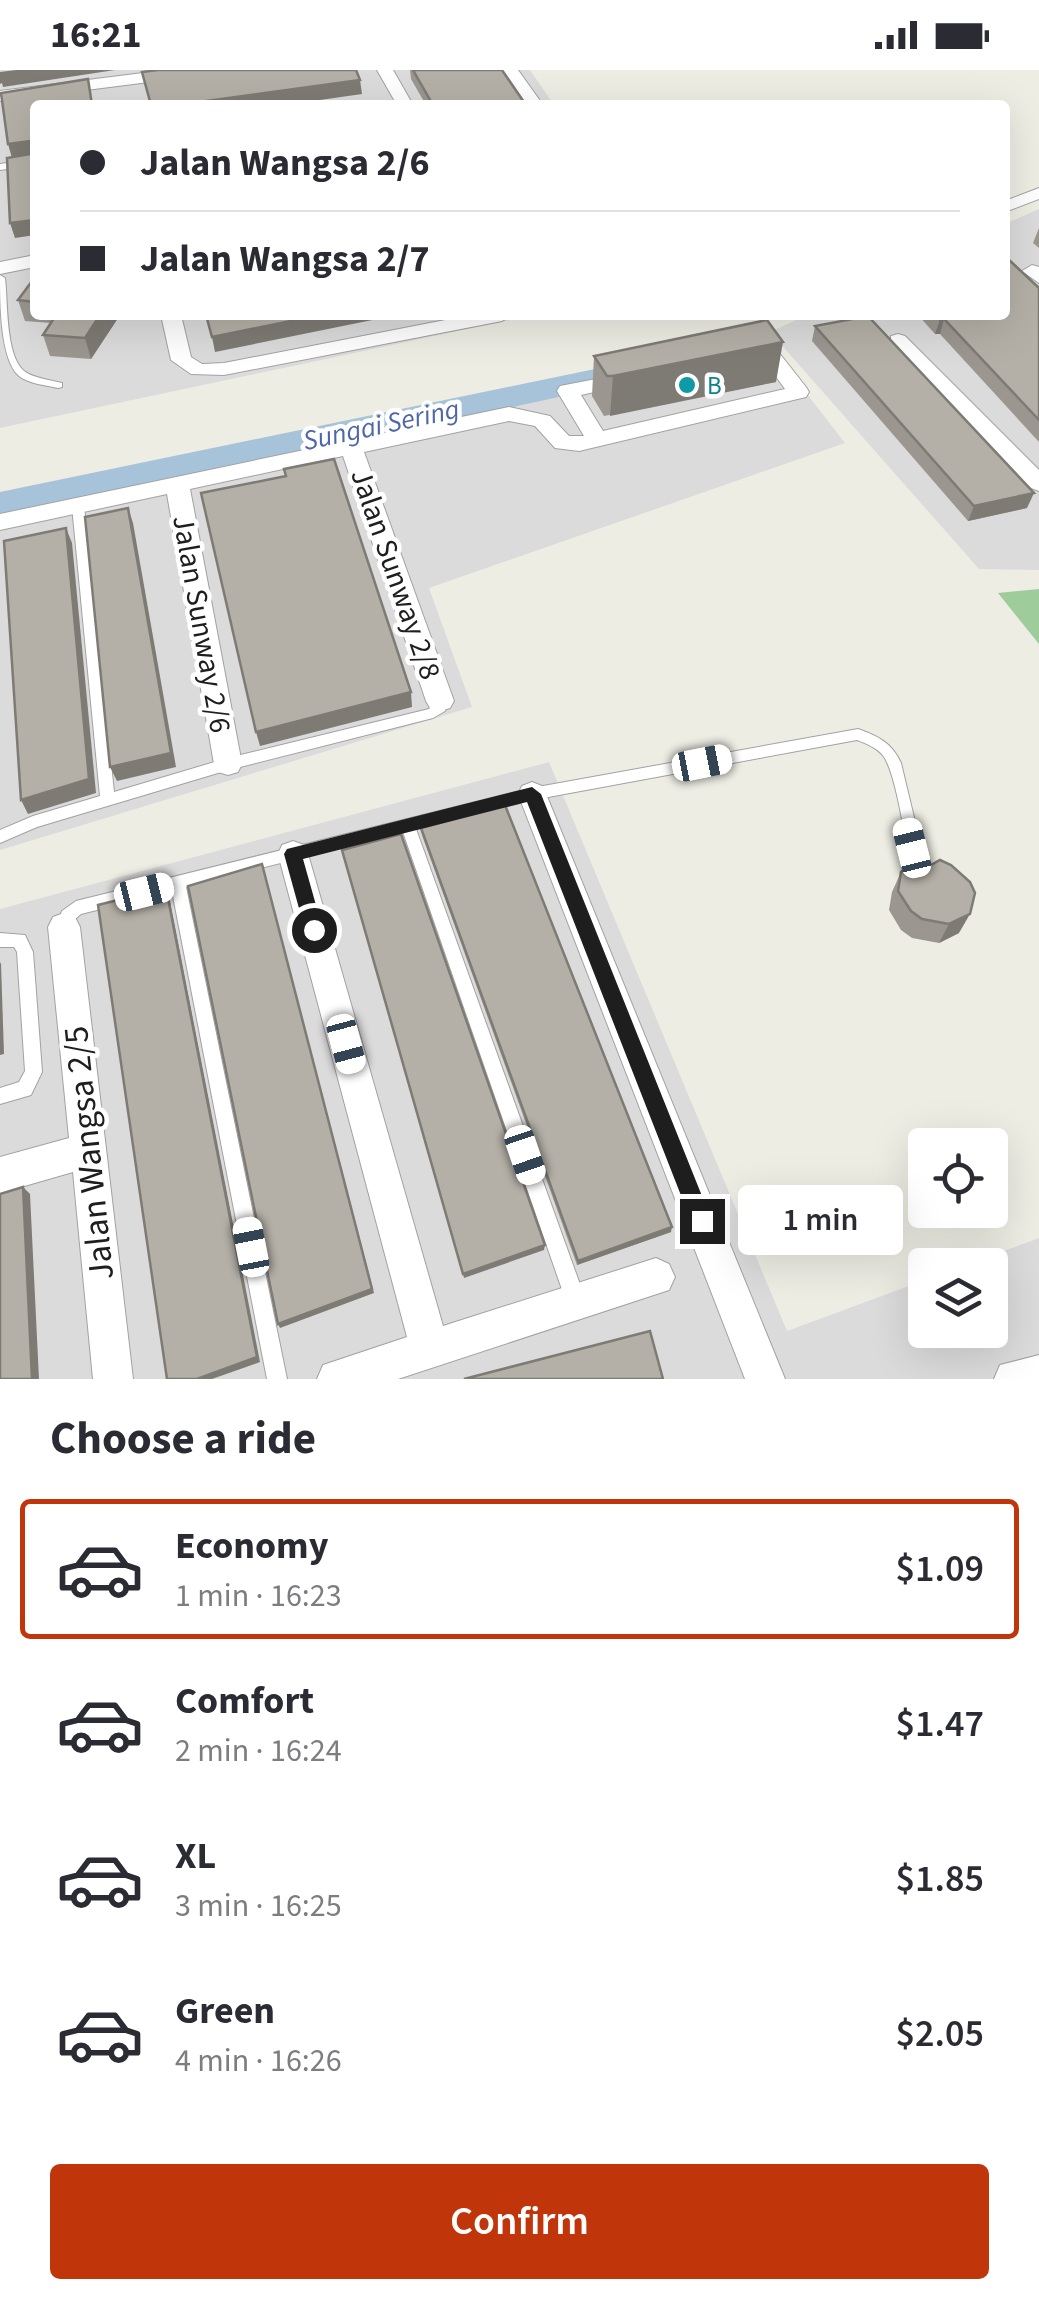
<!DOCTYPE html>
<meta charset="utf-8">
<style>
body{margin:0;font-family:"Source Sans 3",sans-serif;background:#f7f7f7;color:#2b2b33;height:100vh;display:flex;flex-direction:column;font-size:38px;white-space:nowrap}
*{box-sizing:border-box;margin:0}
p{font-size:32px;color:#7c7c81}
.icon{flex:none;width:55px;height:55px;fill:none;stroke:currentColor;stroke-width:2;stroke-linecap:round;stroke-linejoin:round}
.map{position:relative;height:1309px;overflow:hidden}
.sheet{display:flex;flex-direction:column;background:#fff;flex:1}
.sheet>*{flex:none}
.hud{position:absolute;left:30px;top:30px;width:980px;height:220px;border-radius:10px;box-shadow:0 10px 40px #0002;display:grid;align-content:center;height:220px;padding:0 50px;background:#fff}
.tools{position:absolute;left:908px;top:1058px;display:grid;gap:20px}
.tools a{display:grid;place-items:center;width:100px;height:100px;border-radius:10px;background:#fff;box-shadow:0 10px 40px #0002;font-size:50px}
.end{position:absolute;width:45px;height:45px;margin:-22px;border:12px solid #1e1e1e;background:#fff;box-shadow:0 0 0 5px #fff}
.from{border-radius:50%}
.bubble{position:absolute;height:70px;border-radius:10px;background:#fff;box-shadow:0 10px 40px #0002;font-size:32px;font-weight:600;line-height:70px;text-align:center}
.car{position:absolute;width:30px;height:60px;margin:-30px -15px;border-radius:12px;box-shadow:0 0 8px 2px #0007;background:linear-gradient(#fff 24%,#345 0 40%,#fff 0 76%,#345 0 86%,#fff 0)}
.hud b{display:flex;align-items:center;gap:35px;height:95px;font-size:38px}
.hud b+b{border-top:2px solid #e1e1e2}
.hud i{width:25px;height:25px;background:#2b2b33}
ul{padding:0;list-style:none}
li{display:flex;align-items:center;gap:30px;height:140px;margin:0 20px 15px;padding:0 30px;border:5px solid transparent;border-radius:10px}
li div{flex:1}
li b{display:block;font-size:38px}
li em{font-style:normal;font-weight:600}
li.selected{border-color:#c1350a}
li>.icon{width:90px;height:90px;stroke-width:1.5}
h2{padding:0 50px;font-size:45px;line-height:120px}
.button{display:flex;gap:20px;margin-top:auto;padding:20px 50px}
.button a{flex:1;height:115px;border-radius:10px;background:#c1350a;color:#fff;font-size:40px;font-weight:600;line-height:115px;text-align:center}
.status{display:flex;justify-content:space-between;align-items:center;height:70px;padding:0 50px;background:#fff;direction:ltr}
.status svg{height:28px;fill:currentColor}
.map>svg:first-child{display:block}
</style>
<div class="status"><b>16:21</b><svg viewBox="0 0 49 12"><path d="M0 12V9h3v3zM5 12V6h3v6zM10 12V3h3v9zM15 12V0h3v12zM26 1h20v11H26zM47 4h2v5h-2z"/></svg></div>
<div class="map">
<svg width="1039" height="1309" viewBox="0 0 1039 1309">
<rect width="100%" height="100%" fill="#eeede4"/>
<g fill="#dcdbdb">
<path d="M0,0h530l24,35h-519v210h498l-533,113z"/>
<path d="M1039,139v361l-60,-1 -209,-237 37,-17h198v-91z"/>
<path d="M769,275l76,98 -416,145 43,119 -472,143v-337z"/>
<path d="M549,692l238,569 138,-51v50h65v-65h-24l73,-27v141h-1039v-470z"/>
</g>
<path fill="#9ecc9b" d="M1039,519v55l-41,-51z"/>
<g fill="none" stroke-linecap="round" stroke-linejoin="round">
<path fill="#a7c3da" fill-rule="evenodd" d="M653,287l12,3 5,7 -5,7 -665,144v-26z"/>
<g stroke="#a2a2a2" stroke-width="2">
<g id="lane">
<path d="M35,89v6l-35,5v-6z"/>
<path d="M0,205l5,3c3,23 0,77 19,93 9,7 26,9 38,12v4l-4,1c-12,-3 -29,-4 -39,-12 -19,-16 -19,-74 -19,-101z"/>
<path d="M78,432l6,4 30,286 114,-34 201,-49 4,-4 2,-8 5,-1 7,5 -2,10 -12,7 -205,52 -191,57 -37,16v-13l33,-14 67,-20 -28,-290z"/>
<path d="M858,659c20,7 34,14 43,34l27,113 -3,5 -5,1 -5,-1 -3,-5c-5,-26 -15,-100 -28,-119 -6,-9 -17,-13 -27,-17l-325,60 -116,29 170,472 -3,7 -7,3 -7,-3 -3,-7 -163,-469 -217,55 101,492h-20l-95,-488 -91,23 -7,6 -4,12 -6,2 -6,-2 -2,-5 6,-16 14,-10 456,-113z"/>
<path d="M0,863l25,2 8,17 9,120 -11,23 -31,9v-16l19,-6 6,-11 -8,-119 -3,-5h-14z"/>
</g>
</g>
<g stroke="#a2a2a2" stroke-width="2">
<g id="street">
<path d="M167,0h45l-8,5 -204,26v-10z"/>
<path d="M377,0h16l20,35h-16z"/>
<path d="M502,0h16l25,35h-16z"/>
<path d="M1039,118v11l-34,13v-11z"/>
<path d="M35,185v12l-35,7v-12z"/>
<path d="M1032,195l7,2v16l-17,-12z"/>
<path d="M161,245h20l10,42 11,7 22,-1 247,-48h41l-10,6 -278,54 -33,-1 -20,-14z"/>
<path d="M898,264l7,2 134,134v21l-8,-3 -140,-144v-8z"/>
<path d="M766,273l7,2 33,42 3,5 -3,5 -227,54 -24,-3 -20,-22 -26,-5 -145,31 90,249 -4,7 -10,3 -10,-3 -4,-7 -83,-245 -153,33 52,275 -4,8 -10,3 -10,-3 -4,-8 -47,-270 -167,36v-16l509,-107 41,9 19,20h15l-27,-45 3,-5 67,-13 11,6 -4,4 -53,12 22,36 182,-42 -24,-33 -9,2 -10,-6 3,-4z"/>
<path d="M532,712l10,4 4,8 239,585h-40l-227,-585 4,-8z"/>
<path d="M293,771l11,4 4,9 135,472 213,-68 13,6 6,13 -6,13 -271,89h-81l6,-14 84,-28 -129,-483 4,-9z"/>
<path d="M64,843l11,4 5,10 53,452h-40l-20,-207 -73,21v-36l69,-19 -21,-211 5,-10z"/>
<path d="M1039,1285v24h-45l6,-14z"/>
</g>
</g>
<use href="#lane" fill="#fff" fill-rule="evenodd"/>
<use href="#street" fill="#fff" fill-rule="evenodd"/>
</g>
<g fill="#9b9790">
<path d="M410,0h92l24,35h-100l-15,-26z"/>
<path d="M1039,158v20l-6,-5z"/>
<path d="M35,207v38h85l-29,44 -41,-3 -7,-21 8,-12 -26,-2 -7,-21z"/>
<path d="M1039,218v154l-99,-108h-5l-17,-19h87z"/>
<path d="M815,256l212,182 -59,13 -156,-180z"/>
<path d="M594,286l182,26 -172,34 -12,-20z"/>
<path d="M421,758l250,404 -94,33 -155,-430z"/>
<path d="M901,802l58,61 -20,10 -27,-5 -11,-8 -12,-20 3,-18z"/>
</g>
<g fill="#7e7b75">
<path d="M16,0h99l-112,17 -1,-4 -2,1v-12z"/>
<path d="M360,10l2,14 -77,11h-108z"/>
<path d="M30,71l4,14 -22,3 -4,-14z"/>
<path d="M35,150v15l-20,3 -5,-15z"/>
<path d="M100,245h20l-29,44 -6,-21z"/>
<path d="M320,245h77l-182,37 -3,-15z"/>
<path d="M944,249l-4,15h-5l5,-14z"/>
<path d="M783,272l-7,40 -166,34 3,-40z"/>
<path d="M1034,423l-7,15 -59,13 6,-15z"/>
<path d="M128,438l5,15 43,244 -59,14 -7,-14z"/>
<path d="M66,458l6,15 24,250 -68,21 -7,-14z"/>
<path d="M411,622l1,15 -152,39 -4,-14z"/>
<path d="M262,794l112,429 -94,35 -2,-4z"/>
<path d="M166,818l3,8 91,466 -48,17h-15z"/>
<path d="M970,844l-11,19 -20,10 10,-19z"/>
<path d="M0,892l1,2 3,90 -4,1z"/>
<path d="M23,1117l7,7 9,185h-7z"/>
<path d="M672,1157l-1,5 -94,33 1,-4z"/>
<path d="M545,1175l-1,5 -80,28 -1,-4z"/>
</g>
<g fill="#b4b0a7" stroke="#7e7b75" stroke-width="2.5">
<path d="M158,0h198l4,10 -183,25h-26l-9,-33z"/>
<path d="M413,0h89l24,35h-93z"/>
<path d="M88,9l4,26h-57v115l-25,3 -3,-65 24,-4 3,-9 -4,-4 -22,3 -7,-51z"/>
<path d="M1005,188h2l32,30v132l-95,-101 -4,1 -4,-5h69z"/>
<path d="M35,207v25l-17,-2z"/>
<path d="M56,245h44l-15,23 -42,-3z"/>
<path d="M206,245h114l-108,22z"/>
<path d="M868,246l166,177 -60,13 -159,-180z"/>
<path d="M767,250l16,22 -170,34h-6l-13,-20z"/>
<path d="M334,389l77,233 -155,40 -55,-239 85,-17 -2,-7z"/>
<path d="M128,438l43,245 -61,14 -25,-250z"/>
<path d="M66,458l23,251 -68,21 -17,-259z"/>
<path d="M505,735l167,422 -94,34 -157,-433z"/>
<path d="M401,764l144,411 -82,29 -121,-424z"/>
<path d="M917,790l12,6 11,-6 11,5 19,17 5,11 -5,21 -21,10 -27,-5 -11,-8 -13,-20 3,-19z"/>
<path d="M262,794l110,425 -94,35 -90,-438z"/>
<path d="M166,818l91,469 -60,22h-30l-69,-474z"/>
<path d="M23,1117l9,192h-32v-185z"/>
<path d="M650,1261l13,48h-199z"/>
</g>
<path fill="#1e1e1e" d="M532,717l9,7 171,427 -3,8 -7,3 -8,-3 -3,-8 -164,-419 -224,57 20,71 -9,8 -9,-8 -21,-76 3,-5z"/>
<circle fill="#0f9aa8" stroke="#fff" stroke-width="4" cx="687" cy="315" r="10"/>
<g text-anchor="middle" stroke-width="9" stroke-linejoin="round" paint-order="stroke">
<g font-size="25" fill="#0d838f" stroke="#fff" text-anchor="start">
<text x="707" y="324">B</text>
</g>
<g font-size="28" font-style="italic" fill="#4f67a8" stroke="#fff">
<text transform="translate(381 354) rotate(-12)" y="10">Sungai Sering</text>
</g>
<g font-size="30" fill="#1e1e1e" stroke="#fff">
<text transform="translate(396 504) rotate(71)" y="10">Jalan Sunway 2/8</text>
<text transform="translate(202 554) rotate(80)" y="10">Jalan Sunway 2/6</text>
</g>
<g font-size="35" fill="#1e1e1e" stroke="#fff">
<text transform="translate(88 1083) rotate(-96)" y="12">Jalan Wangsa 2/5</text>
</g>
</g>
</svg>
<div class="tools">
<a><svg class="icon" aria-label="locate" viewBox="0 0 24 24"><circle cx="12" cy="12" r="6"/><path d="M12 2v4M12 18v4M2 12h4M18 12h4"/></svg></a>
<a><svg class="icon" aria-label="layers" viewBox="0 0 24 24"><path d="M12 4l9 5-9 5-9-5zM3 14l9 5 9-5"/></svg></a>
</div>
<i class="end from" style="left:314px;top:860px"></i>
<i class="end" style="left:702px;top:1151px"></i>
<div class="bubble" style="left:738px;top:1115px;width:165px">1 min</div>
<i class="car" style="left:702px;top:693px;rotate:79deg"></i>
<i class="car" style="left:912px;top:778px;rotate:346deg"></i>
<i class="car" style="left:144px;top:822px;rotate:76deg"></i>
<i class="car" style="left:346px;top:974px;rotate:165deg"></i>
<i class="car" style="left:525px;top:1085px;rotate:161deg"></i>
<i class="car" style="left:251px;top:1177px;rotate:349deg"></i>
<div class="hud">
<b><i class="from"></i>Jalan Wangsa 2/6</b>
<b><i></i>Jalan Wangsa 2/7</b>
</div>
</div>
<section class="sheet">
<h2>Choose a ride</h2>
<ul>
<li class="selected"><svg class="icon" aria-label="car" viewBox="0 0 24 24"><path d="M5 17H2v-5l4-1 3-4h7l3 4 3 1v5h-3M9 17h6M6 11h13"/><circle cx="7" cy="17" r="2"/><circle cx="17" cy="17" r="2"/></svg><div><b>Economy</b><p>1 min · 16:23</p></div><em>$1.09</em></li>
<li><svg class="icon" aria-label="car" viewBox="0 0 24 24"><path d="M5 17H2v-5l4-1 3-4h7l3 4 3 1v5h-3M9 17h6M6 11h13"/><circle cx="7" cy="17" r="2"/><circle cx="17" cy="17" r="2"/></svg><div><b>Comfort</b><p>2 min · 16:24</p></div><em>$1.47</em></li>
<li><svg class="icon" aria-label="car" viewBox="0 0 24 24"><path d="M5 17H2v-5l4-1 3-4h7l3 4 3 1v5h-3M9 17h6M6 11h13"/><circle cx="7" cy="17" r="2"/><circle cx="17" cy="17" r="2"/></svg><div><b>XL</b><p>3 min · 16:25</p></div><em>$1.85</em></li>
<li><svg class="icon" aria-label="car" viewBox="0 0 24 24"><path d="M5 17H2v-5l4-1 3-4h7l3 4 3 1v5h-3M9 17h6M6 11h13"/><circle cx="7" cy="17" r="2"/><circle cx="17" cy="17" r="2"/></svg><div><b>Green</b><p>4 min · 16:26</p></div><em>$2.05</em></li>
</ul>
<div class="button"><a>Confirm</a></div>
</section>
